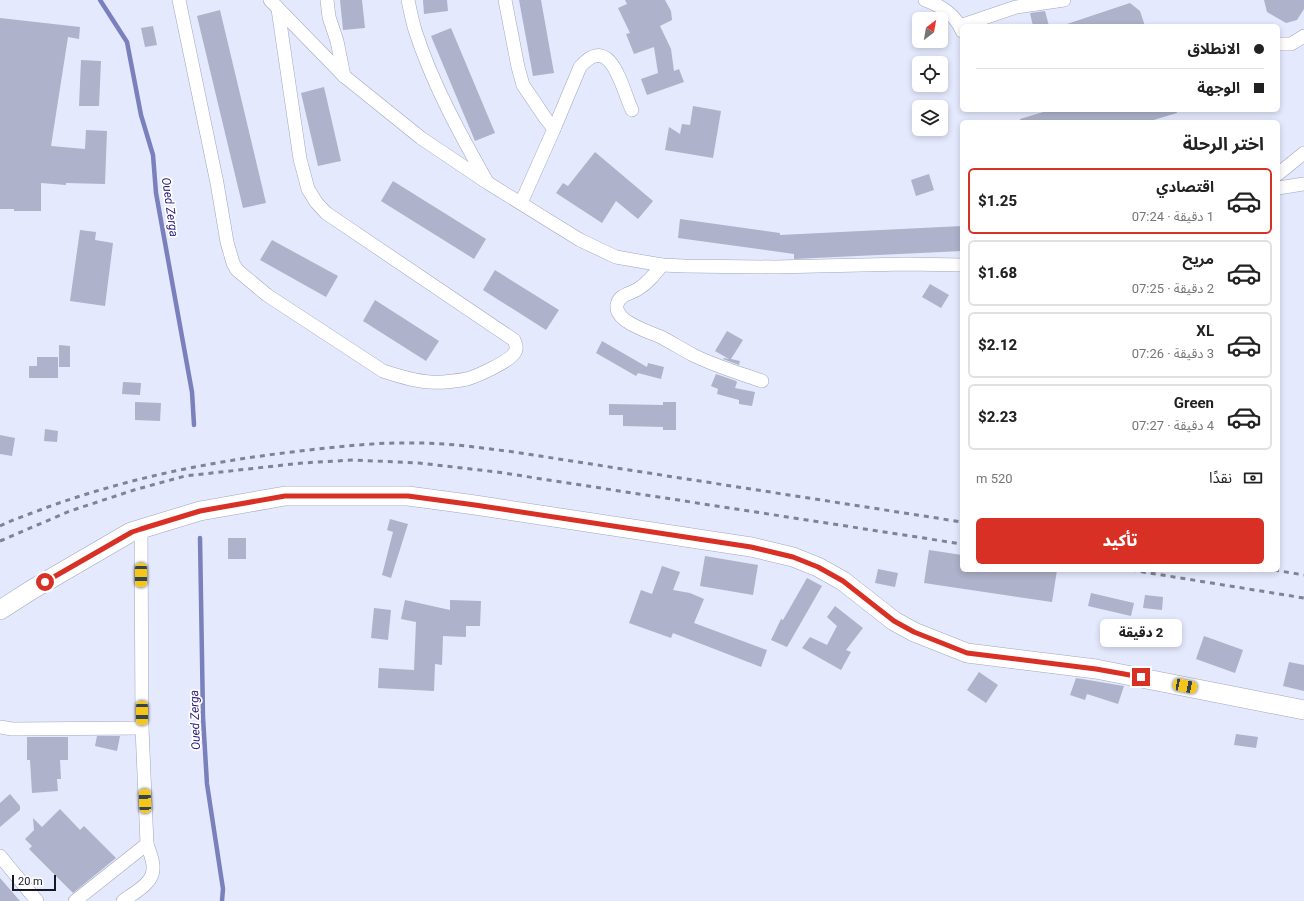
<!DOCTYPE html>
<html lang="ar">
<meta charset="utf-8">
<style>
body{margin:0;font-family:Roboto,"Noto Sans Arabic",sans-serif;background:#f2f2f2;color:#222;direction:rtl;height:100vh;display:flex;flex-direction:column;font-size:15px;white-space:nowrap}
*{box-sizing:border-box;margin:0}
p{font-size:13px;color:#767676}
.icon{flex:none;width:22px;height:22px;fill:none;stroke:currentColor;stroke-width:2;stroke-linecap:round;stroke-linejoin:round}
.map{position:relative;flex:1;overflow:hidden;direction:ltr}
.panel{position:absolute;left:960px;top:120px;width:320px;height:452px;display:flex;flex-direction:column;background:#fff;border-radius:6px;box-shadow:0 2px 6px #0003;direction:rtl}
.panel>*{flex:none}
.guide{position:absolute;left:960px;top:24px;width:320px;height:88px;border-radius:6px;box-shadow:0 2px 6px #0003;direction:rtl;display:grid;align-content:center;height:88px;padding:0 16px;background:#fff}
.needle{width:26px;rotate:31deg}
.fabs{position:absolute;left:912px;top:12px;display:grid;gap:8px}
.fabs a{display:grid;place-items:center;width:36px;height:36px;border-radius:6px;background:#fff;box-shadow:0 2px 6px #0003;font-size:20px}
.scale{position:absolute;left:12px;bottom:10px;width:44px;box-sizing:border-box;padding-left:4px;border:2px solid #171821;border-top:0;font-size:11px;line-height:14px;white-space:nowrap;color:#171821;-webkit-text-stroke:3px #fff;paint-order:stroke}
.end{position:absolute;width:18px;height:18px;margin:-9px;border:5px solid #d93025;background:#fff;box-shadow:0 0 0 2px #fff}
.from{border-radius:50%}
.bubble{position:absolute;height:28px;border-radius:6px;background:#fff;box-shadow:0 2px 6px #0003;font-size:13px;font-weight:800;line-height:28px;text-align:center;direction:rtl}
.car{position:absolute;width:12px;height:24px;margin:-12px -6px;border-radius:5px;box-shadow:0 0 3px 1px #0007;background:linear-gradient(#f5c518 24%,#345 0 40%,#f5c518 0 76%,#345 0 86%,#f5c518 0)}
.guide b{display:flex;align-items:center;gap:14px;height:38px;font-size:15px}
.guide b+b{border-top:1px solid #e0e0e0}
.guide i{width:10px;height:10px;background:#222}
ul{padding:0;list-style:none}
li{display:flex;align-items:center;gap:12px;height:66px;margin:0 8px 6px;padding:0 8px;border:2px solid #e0e0e0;border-radius:6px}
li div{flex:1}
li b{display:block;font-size:15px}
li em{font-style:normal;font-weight:800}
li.current{border-color:#d93025}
li>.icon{width:36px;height:36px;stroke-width:1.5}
h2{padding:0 16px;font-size:18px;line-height:48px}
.pay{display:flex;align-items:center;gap:10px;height:44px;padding:0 16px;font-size:15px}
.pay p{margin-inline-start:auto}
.action{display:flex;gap:8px;margin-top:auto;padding:8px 16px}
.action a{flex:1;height:46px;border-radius:6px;background:#d93025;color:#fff;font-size:16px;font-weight:800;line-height:46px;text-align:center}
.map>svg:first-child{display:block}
</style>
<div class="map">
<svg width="1304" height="901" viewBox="0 0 1304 901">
<rect width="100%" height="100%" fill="#e5e9fd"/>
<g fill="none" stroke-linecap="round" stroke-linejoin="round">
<g stroke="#7980bc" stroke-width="4.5">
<path d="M100,0l27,42 14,73 12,40 3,38 36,199 2,33"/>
<path d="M200,538l3,179 4,67 16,105 -1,12"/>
</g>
</g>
<g fill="#aeb2ca">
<path d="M340,0h22l3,28 -22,2z"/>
<path d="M423,0h24l1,11 -24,3z"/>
<path d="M519,0h22l13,73 -21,3z"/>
<path d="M625,0h40l6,11 1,9 -12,6 11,23 3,22 5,-2 5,13 -37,13 -6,-16 17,-6 -4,-26 -20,7 -8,-20 4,-1 -12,-25 9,-4z"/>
<path d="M1264,0h40v9l-7,11 -11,3 -19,-11z"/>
<path d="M1130,3l10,8 5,15h-77l-1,-2z"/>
<path d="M220,10l46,193 -23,5 -46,-192z"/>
<path d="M1045,11l4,15h-16l-3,-13z"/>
<path d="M0,18l80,9 -1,12 -11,-2 -17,109 34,3 1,-19 21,1 -2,53 -39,-1v2l-25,-2v28h-27v-2h-14z"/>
<path d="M153,26l4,19 -12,2 -4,-19z"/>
<path d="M451,28l44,105 -20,8 -44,-105z"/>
<path d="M81,60l20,1 -2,45h-20z"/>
<path d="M324,87l17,74 -23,5 -17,-73z"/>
<path d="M693,106l28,5 -8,47 -48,-8 4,-23 11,7 2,-10 8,1z"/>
<path d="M1050,110h126l1,3 -30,9h-126l-1,-3z"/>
<path d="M595,152l58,49 -15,18 -22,-18 -14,22 -46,-30 7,-10 5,3z"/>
<path d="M929,174l5,16 -18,6 -5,-16z"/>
<path d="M393,181l93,58 -12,20 -93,-58z"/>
<path d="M680,219l100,14v2l182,-9v25l-168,8v-5l-116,-16z"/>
<path d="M80,230l16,2 -1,8 18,3 -8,63 -35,-5z"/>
<path d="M272,240l66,36 -12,21 -66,-37z"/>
<path d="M495,270l64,40 -13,20 -63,-40z"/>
<path d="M930,284l19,11 -8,13 -19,-11z"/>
<path d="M375,300l64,41 -13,20 -63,-40z"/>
<path d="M727,331l16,9 -12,19 9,2 -1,4 -16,-6 1,-1 5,1 -14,-8z"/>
<path d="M602,341l45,26 1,-4 16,4 -3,12 -23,-6 -2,3 -40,-23z"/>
<path d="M59,345l11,1v21h-11z"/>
<path d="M37,357h21v21h-29v-12h8z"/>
<path d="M716,374l20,7 1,1 -2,6 20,4 -3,14 -13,-2v-4l-22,-6 1,-5 -7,-3z"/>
<path d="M123,382l18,1 -1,12 -18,-1z"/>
<path d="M135,402l26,1 -1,18 -25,-1z"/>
<path d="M663,402h13v28h-13v-3l-40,-1v-11h-14v-11l54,1z"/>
<path d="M45,429l13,2 -1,11 -13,-1z"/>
<path d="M0,435l15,3 -3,18 -12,-2z"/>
<path d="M390,519l18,5 -17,54 -9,-3 11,-43 -6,-2z"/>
<rect x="228" y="538" width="18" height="21"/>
<path d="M929,550l33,5v15h95l-5,32 -128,-19z"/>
<path d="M705,556l53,9 -5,30 -53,-9z"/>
<path d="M662,566l18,6 -7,18 17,3 14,6 -10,24 73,27 -6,17 -88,-34 -2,5 -42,-15 12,-33 11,4z"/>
<path d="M878,569l20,4 -3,14 -20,-4z"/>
<path d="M807,578l15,8 -35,61 -16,-7 10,-21 2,1z"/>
<path d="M1091,593l43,10 -3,13 -43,-10z"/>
<path d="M1145,595l18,2 -1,13 -19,-2z"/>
<path d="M405,600l45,10v-10l31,1 -1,25h-14v11l-23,-1 -1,29 -7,-1 -1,27 -56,-3 1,-20 35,2 2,-48 -15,-3z"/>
<path d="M835,606l28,22 -17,22 5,2 -10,18 -39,-22 8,-11 17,8 10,-19 -10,-9z"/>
<path d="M374,608l17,2 -3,30 -17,-2z"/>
<path d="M1204,636l39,14 -8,23 -39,-14z"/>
<path d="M1289,662l15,3v26l-21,-5z"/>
<path d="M979,672l19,13 -12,18 -19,-13z"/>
<path d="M1076,678l48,8 -6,18 -31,-10 -2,6 -15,-5z"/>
<path d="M1236,734l22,3 -2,11 -22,-3z"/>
<path d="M97,736h23l-3,15 -22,-5z"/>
<path d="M27,737h41v23h-8l1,19h-4l1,12 -26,2 -2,-33h-3z"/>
<path d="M10,794l10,12v4l-20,17v-24z"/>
<path d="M60,809l20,21 4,-4 32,32 -43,35 -44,-44 3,-3 -7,-7 9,-9 -1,-12 9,9z"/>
<path d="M0,878l20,23h-20z"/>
</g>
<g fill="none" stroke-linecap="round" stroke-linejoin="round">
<g stroke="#a1a5bd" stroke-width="14">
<g id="street">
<path d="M179,0l38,183 10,59 6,21 4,7 30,25 116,76c15,5 31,10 47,11 12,1 26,-1 37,-3 10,-3 44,-18 48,-27 2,-3 1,-8 -1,-12l-188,-127 -10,-11 -8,-13 -8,-30 -22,-150"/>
<path d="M270,0l74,76 77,62 67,45 92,57 36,17 46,8 22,1 90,1 132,-3 56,1"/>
<path d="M327,0l2,17 8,24 7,35"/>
<path d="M408,0c2,10 4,20 7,30 17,53 44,102 71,150"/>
<path d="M505,0l13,67 5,18 23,34 8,10 -33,74"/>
<path d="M925,0c16,6 30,14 37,31"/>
<path d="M960,26l56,-19 48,-7"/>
<path d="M1278,44h13l13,-8"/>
<path d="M554,129l26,-62c31,-36 42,22 52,43"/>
<path d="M1278,174l26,-21"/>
<path d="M1278,188l26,-4"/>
<path d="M662,265c-7,9 -14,18 -24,24 -7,5 -19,5 -21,16 -1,6 3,11 8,15 11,8 24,12 36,17 11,6 21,12 32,18 22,11 46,18 69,26"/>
<path d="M141,529l1,199 5,116"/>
<path d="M0,727l12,2 130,-1"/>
<path d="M0,856l37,45"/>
<path d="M75,901l72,-57c2,7 7,17 6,25 0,15 -20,24 -30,32"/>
</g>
</g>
<g stroke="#a1a5bd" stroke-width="20">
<path id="secondary" d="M0,610l33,-21 98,-57 69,-21 85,-15h123l67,9 276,42 42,10 25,10 25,14 51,40 20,11 53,21 129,16 208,41"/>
</g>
<use href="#street" stroke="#fff" stroke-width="13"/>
<use href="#secondary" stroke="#fff" stroke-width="19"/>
<g stroke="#818392" stroke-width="3" stroke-dasharray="5 5" stroke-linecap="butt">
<path d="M0,526c14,-7 30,-12 45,-18 80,-29 162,-46 247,-56 42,-5 84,-10 126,-9 32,0 64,5 96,9l448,70"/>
<path d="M0,541l70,-30 64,-21 51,-14 117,-13 51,-3 66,3 78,9 465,72"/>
<path d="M1131,570l173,28"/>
<path d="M1274,570l30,5"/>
</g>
</g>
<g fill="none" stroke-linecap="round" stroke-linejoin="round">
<path stroke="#d93025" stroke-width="5" d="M45,582l87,-50 9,-3 59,-18 85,-15h123l67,9 276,42 42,10 25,10 25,14 51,40 20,11 53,21 129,16 45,8"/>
</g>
<g text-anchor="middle" stroke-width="3.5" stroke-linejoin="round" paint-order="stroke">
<g font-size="12" font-style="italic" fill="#261c79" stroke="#fff">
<text transform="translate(170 207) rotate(82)" y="4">Oued Zerga</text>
<text transform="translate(195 720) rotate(-92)" y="4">Oued Zerga</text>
</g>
</g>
</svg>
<div class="fabs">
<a><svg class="needle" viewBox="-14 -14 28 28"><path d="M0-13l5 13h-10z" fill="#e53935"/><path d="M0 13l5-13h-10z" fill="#767676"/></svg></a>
<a><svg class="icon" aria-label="locate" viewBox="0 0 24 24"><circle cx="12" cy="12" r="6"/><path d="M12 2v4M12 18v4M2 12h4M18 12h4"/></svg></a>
<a><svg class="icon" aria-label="layers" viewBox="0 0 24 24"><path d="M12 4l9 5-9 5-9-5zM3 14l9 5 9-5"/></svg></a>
</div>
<div class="scale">20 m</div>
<i class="end from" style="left:45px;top:582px"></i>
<i class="end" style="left:1141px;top:677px"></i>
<div class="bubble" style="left:1100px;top:619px;width:82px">2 دقيقة</div>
<i class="car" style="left:141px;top:575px;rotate:180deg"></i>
<i class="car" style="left:1185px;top:686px;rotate:101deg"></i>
<i class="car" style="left:142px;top:713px;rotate:180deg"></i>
<i class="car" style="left:145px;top:801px;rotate:358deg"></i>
<div class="guide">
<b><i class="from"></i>الانطلاق</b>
<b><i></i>الوجهة</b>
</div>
<section class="panel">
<h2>اختر الرحلة</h2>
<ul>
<li class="current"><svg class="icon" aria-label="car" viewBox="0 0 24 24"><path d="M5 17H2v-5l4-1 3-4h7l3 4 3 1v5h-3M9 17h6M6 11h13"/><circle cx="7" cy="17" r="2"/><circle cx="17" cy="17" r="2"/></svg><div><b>اقتصادي</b><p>1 دقيقة · 07:24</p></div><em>$1.25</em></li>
<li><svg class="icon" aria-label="car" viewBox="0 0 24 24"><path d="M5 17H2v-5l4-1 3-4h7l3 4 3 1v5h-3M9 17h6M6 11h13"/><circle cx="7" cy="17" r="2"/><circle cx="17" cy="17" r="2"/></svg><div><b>مريح</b><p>2 دقيقة · 07:25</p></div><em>$1.68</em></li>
<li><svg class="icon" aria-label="car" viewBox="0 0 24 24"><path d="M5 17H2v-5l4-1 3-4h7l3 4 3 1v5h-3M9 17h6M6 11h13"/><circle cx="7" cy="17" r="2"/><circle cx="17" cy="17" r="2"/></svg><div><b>XL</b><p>3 دقيقة · 07:26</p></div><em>$2.12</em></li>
<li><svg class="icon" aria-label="car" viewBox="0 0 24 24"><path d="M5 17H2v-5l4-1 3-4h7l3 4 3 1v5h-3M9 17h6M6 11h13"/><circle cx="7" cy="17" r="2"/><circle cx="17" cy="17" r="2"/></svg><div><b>Green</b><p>4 دقيقة · 07:27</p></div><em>$2.23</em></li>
</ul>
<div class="pay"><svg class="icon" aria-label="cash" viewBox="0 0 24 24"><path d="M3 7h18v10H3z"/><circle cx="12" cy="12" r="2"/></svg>نقدًا<p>520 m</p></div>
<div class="action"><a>تأكيد</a></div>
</section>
</div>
